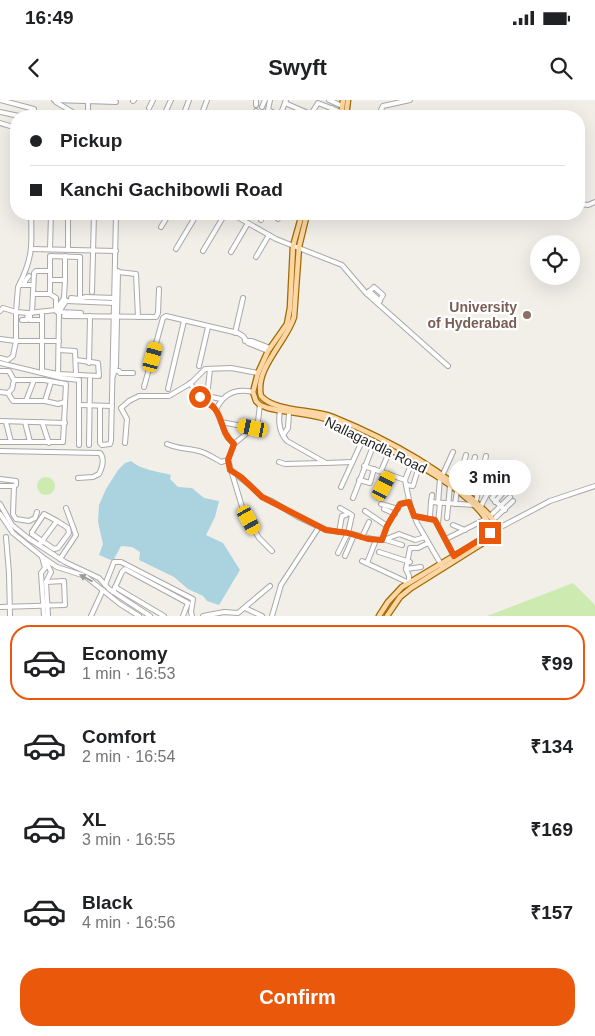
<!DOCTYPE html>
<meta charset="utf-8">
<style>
body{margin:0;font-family:Helvetica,sans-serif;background:#f6f6f6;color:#202124;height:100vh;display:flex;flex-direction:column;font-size:19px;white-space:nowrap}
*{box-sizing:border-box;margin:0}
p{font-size:16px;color:#757577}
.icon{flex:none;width:28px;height:28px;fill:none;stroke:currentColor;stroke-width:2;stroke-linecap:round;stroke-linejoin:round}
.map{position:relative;height:516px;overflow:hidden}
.panel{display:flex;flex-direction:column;background:#fff;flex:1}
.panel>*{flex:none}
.top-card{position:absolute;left:10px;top:10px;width:575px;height:110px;border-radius:20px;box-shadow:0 5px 20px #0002;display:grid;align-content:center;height:110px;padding:0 20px;background:#fff}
.fabs{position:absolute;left:530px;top:135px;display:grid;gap:10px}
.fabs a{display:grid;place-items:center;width:50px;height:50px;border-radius:50%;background:#fff;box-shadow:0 5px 20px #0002;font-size:25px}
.end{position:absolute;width:22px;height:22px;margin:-11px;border:6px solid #ea580c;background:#fff;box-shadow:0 0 0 2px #fff}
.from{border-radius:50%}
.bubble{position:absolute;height:35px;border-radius:18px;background:#fff;box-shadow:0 5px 20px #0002;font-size:16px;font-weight:600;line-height:35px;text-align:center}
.car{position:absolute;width:15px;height:30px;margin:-15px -8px;border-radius:6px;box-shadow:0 0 4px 1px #0007;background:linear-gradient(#f5c518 24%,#345 0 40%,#f5c518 0 76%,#345 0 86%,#f5c518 0)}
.top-card b{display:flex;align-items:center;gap:18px;height:48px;font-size:19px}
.top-card b+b{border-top:1px solid #e0e0e0}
.top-card i{width:12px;height:12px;background:#202124}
ul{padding:9px 0 0;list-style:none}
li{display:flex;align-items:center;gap:15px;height:75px;margin:0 10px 8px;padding:0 10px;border:2px solid transparent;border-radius:20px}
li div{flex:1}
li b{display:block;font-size:19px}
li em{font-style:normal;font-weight:600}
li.on{border-color:#ea580c}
li>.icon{width:45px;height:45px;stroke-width:1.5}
.action{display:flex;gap:10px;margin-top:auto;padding:10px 20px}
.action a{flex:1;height:58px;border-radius:20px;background:#ea580c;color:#fff;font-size:20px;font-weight:600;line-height:58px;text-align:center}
.status{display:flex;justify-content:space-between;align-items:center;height:35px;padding:0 25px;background:#fff;direction:ltr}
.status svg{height:14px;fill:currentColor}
header{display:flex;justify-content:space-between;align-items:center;height:65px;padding:0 20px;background:#fff;font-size:22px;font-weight:600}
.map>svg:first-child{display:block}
</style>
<div class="status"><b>16:49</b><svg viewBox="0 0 49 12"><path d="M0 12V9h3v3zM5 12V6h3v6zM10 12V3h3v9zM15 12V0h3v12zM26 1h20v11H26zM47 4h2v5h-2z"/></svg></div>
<header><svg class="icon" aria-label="back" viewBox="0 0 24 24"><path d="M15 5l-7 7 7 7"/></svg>Swyft<svg class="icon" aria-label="search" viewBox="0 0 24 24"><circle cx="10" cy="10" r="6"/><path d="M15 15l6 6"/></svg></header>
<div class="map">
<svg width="595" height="516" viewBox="0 0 595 516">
<rect width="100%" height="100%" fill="#f2efe9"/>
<g fill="#cdebb0">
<circle cx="46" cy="386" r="9"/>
<path d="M573,483l22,22v11h-108z"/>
</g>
<path fill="#aad3df" d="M131,361c10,9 26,10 40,14l-1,4 8,8 14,1 12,10 15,3 -4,16 -9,18 17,8 17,27 -21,35 -12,-4 -4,-5 -15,-7 -14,-12 -35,-17 1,-8 -8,-5 -11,-1 -8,15 -14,-6 4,-11 -5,-22 1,-17 7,-16 12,-19 7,-7z"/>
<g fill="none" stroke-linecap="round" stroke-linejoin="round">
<g stroke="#a9a9a9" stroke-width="6">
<g id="minor">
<path d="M0,0l34,9"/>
<path d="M54,0l62,2"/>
<path d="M88,0v16"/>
<path d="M270,0l-2,10 13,6"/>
<path d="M329,0l13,6"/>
<path d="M133,1l1,-1"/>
<path d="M56,2l23,14"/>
<path d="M285,3l30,13"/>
<path d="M256,5v-5"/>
<path d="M262,7l3,-7"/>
<path d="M149,8l4,-8"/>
<path d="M0,12l19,4"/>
<path d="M311,14l7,-11 23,9"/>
<path d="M164,15l7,-15"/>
<path d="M183,16l6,-16"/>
<path d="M201,16l6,-16"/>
<path d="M253,16l3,-5"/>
<path d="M269,16l1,-1"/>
<path d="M280,16l6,-16"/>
<path d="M331,16l1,-8"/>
<path d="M381,16v-6l2,-4 27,-6"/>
<path d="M0,23l10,3"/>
<path d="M579,104l9,1 7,-3"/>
<path d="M68,114v35"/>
<path d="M232,114l44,25 66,26 24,28 82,73"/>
<path d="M278,119l2,-5"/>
<path d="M261,120l3,-6"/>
<path d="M161,127l8,-13"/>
<path d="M31,149l85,2"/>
<path d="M50,149l1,-35"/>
<path d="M176,149l21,-35"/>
<path d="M203,151l22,-37"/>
<path d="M231,152l17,-29"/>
<path d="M256,157l13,-22"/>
<path d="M118,172l18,2 2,43"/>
<path d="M50,180v-24l30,1v44"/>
<path d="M65,180v-24"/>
<path d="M19,185c14,-27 13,-41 12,-71"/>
<path d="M25,185v-4l4,-5"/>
<path d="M369,191l11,10"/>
<path d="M92,192l2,-78"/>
<path d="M33,194h17"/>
<path d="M367,194l7,-7 9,8 -5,8"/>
<path d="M64,198l2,3 49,2"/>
<path d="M71,198l9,1 5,-2 30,1"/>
<path d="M0,211l3,-3 13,4v29l-3,15 -5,4 -8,-2"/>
<path d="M57,212h2l7,-11"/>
<path d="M59,212l22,1"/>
<path d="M28,213l-12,-1 2,-25 2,-2h13"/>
<path d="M32,213l2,-40 2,-2h14"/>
<path d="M30,215v5h9"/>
<path d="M64,216l92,1 2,-4 1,-24"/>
<path d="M22,220h5l1,-7 28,-3 8,-12 1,-18h-15v14l6,4v12l3,2 -1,62 -16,-3v-59"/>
<path d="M235,233l8,-35"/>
<path d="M0,239l16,2h43"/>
<path d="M245,241h7l18,7"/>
<path d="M59,250l16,1 1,24"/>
<path d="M0,263l62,15 17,2v65"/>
<path d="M89,263l1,-47"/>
<path d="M199,266l9,-39"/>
<path d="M0,271h9l5,9h30l22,4 -3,58h-63"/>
<path d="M115,271h4l1,2h13"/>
<path d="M58,274l41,2 -1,-13 -22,-3"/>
<path d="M113,276l3,-10 2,-95"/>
<path d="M190,283l12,18 11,5 3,4"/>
<path d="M144,287l19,-69 3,-2 72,17 5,3 5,7 20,8"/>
<path d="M168,289l16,-68"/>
<path d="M0,292l8,1 5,8h32l13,3 7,-2"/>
<path d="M8,293l4,-4 2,-9"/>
<path d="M207,296l14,3"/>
<path d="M207,297l3,-28"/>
<path d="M26,301l8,-21"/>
<path d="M45,301l6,-19"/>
<path d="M80,305l32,1"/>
<path d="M260,305l-2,16 -5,7 -19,16 -6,16 15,50 16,28 13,13"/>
<path d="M100,306v37l2,2 8,-1 1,-3 5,-227"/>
<path d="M280,311c-2,11 -1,21 7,30l39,22 26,-1"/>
<path d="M0,321l65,2"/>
<path d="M6,322l5,20"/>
<path d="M25,322l5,20"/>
<path d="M42,322l7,21"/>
<path d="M221,322l-5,-12c7,-16 19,-22 37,-18"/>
<path d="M283,335l5,-7 1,-15"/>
<path d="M125,343l2,-24 -6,-11 8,-7 10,-5h30l22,-13 14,-14 26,-1 27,5"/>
<path d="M167,344c11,5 21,4 32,7 8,2 15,7 22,11l7,-2"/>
<path d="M234,344l-7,-7 -6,-15 32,6"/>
<path d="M89,345l1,-66"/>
<path d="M0,351l100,2c5,6 2,15 -1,21l-6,3 -15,1"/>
<path d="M279,362l6,2 39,-1"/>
<path d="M412,362l-7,18 5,25 7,18 25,43"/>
<path d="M364,366l41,14"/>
<path d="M230,370l20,15 12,12 10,4 26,16 28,13 22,3 28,7h8l15,-6 16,6 10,-3"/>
<path d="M381,371l9,-21"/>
<path d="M443,374l10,-22"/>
<path d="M0,379l16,2v4l-2,1 -1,28 3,5 13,2 6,-3 2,-6"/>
<path d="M359,380l11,3 4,-14"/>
<path d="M406,385l7,1 6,-20"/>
<path d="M457,385l9,-30"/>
<path d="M502,385l-10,13 13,12"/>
<path d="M0,386h14"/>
<path d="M341,387l23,-50"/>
<path d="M466,393l9,-36"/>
<path d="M432,395l-1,7 43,3"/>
<path d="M378,397l11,-22"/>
<path d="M353,398l22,-57"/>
<path d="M476,401l10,-45"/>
<path d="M495,402l12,-14"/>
<path d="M438,403l2,-25"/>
<path d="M0,404l12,21 16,13 37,24 34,16 10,11 41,27"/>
<path d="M381,404l17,5"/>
<path d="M455,404l2,-13"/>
<path d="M481,406l17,-33"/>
<path d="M384,409l11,5"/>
<path d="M365,411l22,15"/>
<path d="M0,414l13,19 32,26 12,8 28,9 35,28 19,12"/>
<path d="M414,416l21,4 19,36"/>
<path d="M490,416l20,-19"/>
<path d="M430,417l1,-15"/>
<path d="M447,418l3,-32"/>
<path d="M493,420l20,-19"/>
<path d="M438,423l2,-20"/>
<path d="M453,425l12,5"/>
<path d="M497,429l53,-28 45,-15"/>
<path d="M339,432l3,-16 4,-1"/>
<path d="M6,437l3,36 1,43"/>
<path d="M362,437l7,-15"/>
<path d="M446,439l40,-20"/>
<path d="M382,440l5,-14 13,-22 9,-2"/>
<path d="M386,440l16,5"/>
<path d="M39,445l18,-24 11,7 1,5 -11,15 -4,1 -22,-15v-2l12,-18 13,7"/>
<path d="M379,452l31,10"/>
<path d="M338,453l10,-20 4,-18 -12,-7"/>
<path d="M345,456l9,-21"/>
<path d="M42,457l3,11 -4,5 3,43"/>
<path d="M45,459l6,13 -5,10 2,34"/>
<path d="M60,459l16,-24 -10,-27"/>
<path d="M362,461l47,22v-7l-3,-7 4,-21h8l10,-5"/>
<path d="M367,463l9,-23"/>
<path d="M406,469l15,-2"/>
<path d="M105,485l9,-23h7l72,37 -2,13 1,4"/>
<path d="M115,487l49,29"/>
<path d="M113,492l9,-20 3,-3 63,34 -5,13"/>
<path d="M1,507l64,-2 -1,-24 -18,1"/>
<path d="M245,508l17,8"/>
<path d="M91,516l12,-26"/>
<path d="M203,516l21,-4 14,1 32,-27"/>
<path d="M272,516l9,-31 38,-58"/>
</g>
</g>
<g stroke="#a06b00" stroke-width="7">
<g id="major">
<path d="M341,16l2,-16"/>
<path d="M346,16l2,-16"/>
<path d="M302,114l-9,32 -3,62 -3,16 -19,27 -10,22 -5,19 3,9 4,4 8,3c20,5 42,5 61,12 12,4 23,11 34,16 36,18 114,55 129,94l-3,5 -87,52 -14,15 -9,14"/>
<path d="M307,114l-8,33 -5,70c-7,24 -40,52 -33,79 14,16 51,13 72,21 54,22 107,50 149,91 8,8 19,17 12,28l-83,52 -11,9 -13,19"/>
</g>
</g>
<use href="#minor" stroke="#fff" stroke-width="4"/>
<use href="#major" stroke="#fcd6a4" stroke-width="4.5"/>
</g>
<defs><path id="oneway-solid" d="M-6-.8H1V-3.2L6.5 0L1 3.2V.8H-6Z" transform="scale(1.25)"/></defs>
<use fill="#9c9c9c" href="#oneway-solid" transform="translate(86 478) rotate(-152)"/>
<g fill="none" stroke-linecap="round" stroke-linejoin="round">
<path stroke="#ea580c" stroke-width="6" d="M200,297c4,6 11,6 15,12 10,13 4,21 19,35l-6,16 2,10 11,7 21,20 64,33 22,3 20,6 14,1 5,-14 13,-22 9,-2 5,14 21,4 19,36 36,-23"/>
</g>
<circle fill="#8d6e63" stroke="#fff" stroke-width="2" cx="527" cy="215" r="5"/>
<g text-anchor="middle" stroke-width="4.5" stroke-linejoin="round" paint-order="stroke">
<g font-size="14" font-weight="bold" fill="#785e54" stroke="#fff" text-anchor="end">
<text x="517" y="212">University<tspan x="517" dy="16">of Hyderabad</tspan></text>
</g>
<g font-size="14" fill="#222" stroke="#fff">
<text transform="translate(376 345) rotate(26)" y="5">Nallagandla Road</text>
</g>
</g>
</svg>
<div class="fabs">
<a><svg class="icon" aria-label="locate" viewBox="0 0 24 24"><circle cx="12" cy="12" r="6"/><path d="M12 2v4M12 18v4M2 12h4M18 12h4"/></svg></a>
</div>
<i class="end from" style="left:200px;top:297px"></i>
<i class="end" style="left:490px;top:433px"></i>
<div class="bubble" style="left:449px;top:360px;width:82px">3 min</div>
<i class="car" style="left:153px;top:257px;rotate:15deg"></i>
<i class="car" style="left:253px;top:328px;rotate:282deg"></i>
<i class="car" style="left:384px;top:386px;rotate:27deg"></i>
<i class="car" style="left:249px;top:420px;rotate:151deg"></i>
<div class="top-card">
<b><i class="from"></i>Pickup</b>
<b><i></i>Kanchi Gachibowli Road</b>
</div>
</div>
<section class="panel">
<ul>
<li class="on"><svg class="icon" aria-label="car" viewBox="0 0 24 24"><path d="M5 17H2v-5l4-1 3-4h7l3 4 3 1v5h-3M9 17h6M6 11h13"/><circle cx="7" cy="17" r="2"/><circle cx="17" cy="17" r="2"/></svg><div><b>Economy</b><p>1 min · 16:53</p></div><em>₹99</em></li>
<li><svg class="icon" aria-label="car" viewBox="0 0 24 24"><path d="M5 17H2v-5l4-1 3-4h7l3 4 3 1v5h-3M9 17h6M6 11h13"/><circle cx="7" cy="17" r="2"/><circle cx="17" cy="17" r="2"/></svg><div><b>Comfort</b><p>2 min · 16:54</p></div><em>₹134</em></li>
<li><svg class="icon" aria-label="car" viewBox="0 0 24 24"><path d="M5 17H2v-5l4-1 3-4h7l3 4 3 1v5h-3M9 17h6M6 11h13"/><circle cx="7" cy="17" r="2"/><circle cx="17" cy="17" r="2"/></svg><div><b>XL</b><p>3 min · 16:55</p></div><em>₹169</em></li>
<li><svg class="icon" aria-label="car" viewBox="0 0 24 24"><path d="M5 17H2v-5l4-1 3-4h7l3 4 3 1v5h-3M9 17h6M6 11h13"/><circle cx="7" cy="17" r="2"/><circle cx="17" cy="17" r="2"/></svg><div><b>Black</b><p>4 min · 16:56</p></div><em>₹157</em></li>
</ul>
<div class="action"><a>Confirm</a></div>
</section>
